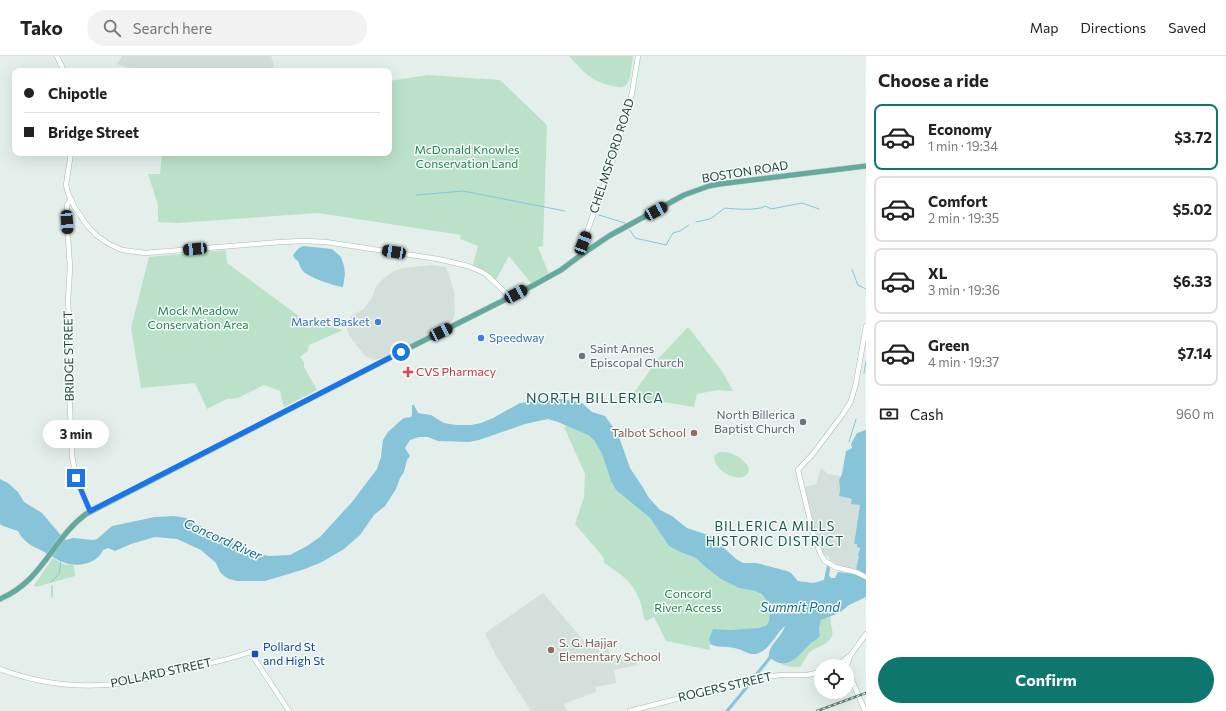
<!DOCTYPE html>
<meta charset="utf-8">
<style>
body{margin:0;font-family:Commissioner,sans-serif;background:#f2f2f2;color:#222;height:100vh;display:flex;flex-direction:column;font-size:15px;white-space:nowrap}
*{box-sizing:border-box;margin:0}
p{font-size:13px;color:#767676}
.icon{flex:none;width:22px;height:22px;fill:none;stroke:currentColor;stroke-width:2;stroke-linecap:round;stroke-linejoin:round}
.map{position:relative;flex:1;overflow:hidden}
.sheet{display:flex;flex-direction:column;background:#fff;width:360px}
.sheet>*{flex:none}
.guide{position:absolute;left:12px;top:12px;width:380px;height:88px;border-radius:8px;box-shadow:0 4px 16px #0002;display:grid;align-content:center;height:88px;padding:0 12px;background:#fff}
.controls{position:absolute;left:814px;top:603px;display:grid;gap:8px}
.controls a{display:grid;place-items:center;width:40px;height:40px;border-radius:50%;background:#fff;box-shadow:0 4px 16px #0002;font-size:20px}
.end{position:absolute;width:18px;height:18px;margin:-9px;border:5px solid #1a73e8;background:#fff;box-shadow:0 0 0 2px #fff}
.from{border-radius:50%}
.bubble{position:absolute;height:28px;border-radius:14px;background:#fff;box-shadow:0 4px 16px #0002;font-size:13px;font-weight:700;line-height:28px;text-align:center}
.car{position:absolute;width:12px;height:24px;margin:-12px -6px;border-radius:5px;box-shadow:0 0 3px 1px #0007;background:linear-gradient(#222 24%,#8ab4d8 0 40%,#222 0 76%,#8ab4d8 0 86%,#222 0)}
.guide b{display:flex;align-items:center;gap:14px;height:38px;font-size:15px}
.guide b+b{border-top:1px solid #e0e0e0}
.guide i{width:10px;height:10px;background:#222}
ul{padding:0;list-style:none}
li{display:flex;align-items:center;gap:12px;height:66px;margin:0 8px 6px;padding:0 4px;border:2px solid #e0e0e0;border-radius:8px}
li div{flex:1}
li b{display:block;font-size:15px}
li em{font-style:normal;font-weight:700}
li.on{border-color:#0f766e}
li>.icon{width:36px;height:36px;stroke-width:1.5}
h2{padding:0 12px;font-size:18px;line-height:48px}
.pay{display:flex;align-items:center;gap:10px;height:44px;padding:0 12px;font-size:15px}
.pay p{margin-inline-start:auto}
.button{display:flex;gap:8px;margin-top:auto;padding:8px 12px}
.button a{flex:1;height:46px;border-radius:24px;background:#0f766e;color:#fff;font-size:16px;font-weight:700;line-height:46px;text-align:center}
header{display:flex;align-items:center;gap:24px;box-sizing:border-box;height:56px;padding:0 20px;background:#fff;border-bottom:1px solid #e0e0e0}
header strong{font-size:19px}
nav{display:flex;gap:22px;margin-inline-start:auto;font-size:14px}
.search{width:280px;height:36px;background:#f2f2f2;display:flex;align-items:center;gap:10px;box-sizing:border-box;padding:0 14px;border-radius:22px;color:#767676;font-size:15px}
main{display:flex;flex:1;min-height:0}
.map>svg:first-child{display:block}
</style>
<header>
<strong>Tako</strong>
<div class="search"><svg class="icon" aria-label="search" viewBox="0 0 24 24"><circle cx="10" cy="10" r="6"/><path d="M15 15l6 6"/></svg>Search here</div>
<nav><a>Map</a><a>Directions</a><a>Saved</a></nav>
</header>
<main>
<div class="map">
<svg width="866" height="655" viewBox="0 0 866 655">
<rect width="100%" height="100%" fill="#e4efeb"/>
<g fill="#d2dfda">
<path d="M122,0h149l3,8 -1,7h-136l-20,-7z"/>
<path d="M432,209l14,2 5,14 3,11 1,20 -2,8 -13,9 -55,28 -10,3 -10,-4 -16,-21 -3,-9 2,-5 4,-6 12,-6 7,-10 6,-14 6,-6 11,-8 9,-3z"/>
<path d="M821,412l7,6 13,2 -2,5 1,9 -1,6 13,3 8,6 -6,38 3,1 3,3 -2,8 2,1 -1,4 -3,9 -13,-2 -14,-7v-4l-5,-1 -5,-10 -14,-58 11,-3z"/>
<path d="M543,537l47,55 17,-4 4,13 17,-5 10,13 -24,5 2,13 -21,4 1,5 -33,12 4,7h-36l-34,-53 -12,-25z"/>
</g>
<g fill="#bbe2c9">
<path d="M569,0h64c-1,6 -2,24 -6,28 -4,5 -9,3 -15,2 -23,-6 -27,-13 -43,-30z"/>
<path d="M428,19l72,5 47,45 -4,121 -5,1 11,27 -18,9 -22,-27 -13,24 -10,-9 -13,-6 5,-19 -18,-7 1,-4 -143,-22 -141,10 -19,-1v-17l-10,-31h12l2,-21h227v-72z"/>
<path d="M226,194l1,13 76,56 8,3 32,8 -34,15 -1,6 -8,6 4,5v5l13,23 -33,17 -4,-16 -16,-6 -26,13 -11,1 -20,10 -12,-26 -54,5 -10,-60 18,-71z"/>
<path d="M688,271l34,44 11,20 -15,-1 -21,4 -3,13 -37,-6 -28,-1 28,-40z"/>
<path d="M567,370l21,9 6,5 8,14 9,27 5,9 34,28 19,28 11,6 16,6 7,7 36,23 16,3 10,7 5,11 -1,12 -2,4c-15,5 -36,7 -52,4l-6,10 1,11 -44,-9 -12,-24 -8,4c-4,-6 -3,-10 -5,-17 -8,-23 -18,-28 -37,-41v-5l-29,-34 9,-27 1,-23 -21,-47z"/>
<path d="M719,396c14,-1 23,5 30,16 0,19 -35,7 -35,-12z"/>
<path d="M53,502l10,6 11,1 1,11 -39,11 -2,-2z"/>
<path d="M831,561c-2,7 3,12 1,19 -4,10 -16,10 -23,17 -3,4 -6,10 -9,14h-9l-10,-3c14,0 20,-11 28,-19 4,-4 7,-5 11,-9l-1,-8 2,-8 3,-2z"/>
</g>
<g fill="#87c4d9">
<path d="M303,190l29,3 9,8 3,9 1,8 -2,13c-9,-1 -36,-10 -41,-17 -2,-3 -3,-7 -4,-9l-3,-2 -2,-4 6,-7z"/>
<path d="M551,343h13l18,4 10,9 13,4 13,18 12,34 12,18 7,12 11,12 12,6 15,12 24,8 25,23 7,4h13l31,8 4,2 7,8 15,2 11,-3 3,-15 3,3 -1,8 2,2h4l3,-6 15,2 2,1v-1l4,-18 -1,-1 2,-7 -3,-1v-3h-3l6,-39 -9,-1 1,-5 -13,-3 1,-6 -1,-10 3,-6 4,-23 6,-3 -1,-4 6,-11 9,-3v167l-17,8 -10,8 -18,7 -2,8 1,8c-3,4 -7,5 -10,8 -10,10 -21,27 -37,16 -2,-1 -5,-4 -4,-7 2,-10 14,-18 16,-27 -10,8 -17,29 -33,28 -6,-1 -11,-5 -18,-6 -8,-2 -16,0 -24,-4l-1,-5 4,-10 17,1 28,-2 9,-3 2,-4 1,-12 -5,-11 -4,-4 -6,-3 -16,-3 -18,-9 -18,-14 -7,-7 -16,-6 -11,-6 -19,-28 -34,-28 -5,-9 -9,-27 -8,-14 -6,-5 -30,-13 -10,-3 -23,5 -46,16 -10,2 -31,-1 -10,-4h-9l-9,3 -5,8 5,8 -3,4 -3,12 -4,6 -4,11 -11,17 -11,9 -14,20 -16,14 -22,13 -17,7 -40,12h-28l-8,-2 -5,-3 -4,-4 -4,-9 -15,-13 -24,-11 -22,-2 -24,7 -16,7 -7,-3 -5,2c-6,14 -26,18 -40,12 -6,-2 -11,-6 -17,-9 -11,-6 -22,-9 -28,-22l-15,-5 -3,-2v-45l8,4 10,9 6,10 18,11 17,20 7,7 7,-2 20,2 4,-1 15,-13 43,-9 19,-1 12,2 63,34 20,4 21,-1 17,-9 13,-9 32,-35 25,-33 4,-12 2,-17 5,-8 12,-11 4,-3 7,-1 1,-2v-10h2l4,8 13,2 13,8 12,2h15l10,-2 12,-5 27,-15z"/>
</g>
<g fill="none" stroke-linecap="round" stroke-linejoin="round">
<g stroke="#87c4d9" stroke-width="1">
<path d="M416,139l47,-4 102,20"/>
<path d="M599,159l26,8"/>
<path d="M696,166l14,-3 15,-11c10,1 32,3 41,-2l5,3 31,-6 17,6"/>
<path d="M630,174l5,8 31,7 7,-12 7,-2 9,-6"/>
<path d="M852,214l6,15 8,4"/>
<path d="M864,317l2,-12"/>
<path d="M849,386l7,-23"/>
<path d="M51,526l8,-8 2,-14"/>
<path d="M52,530v11"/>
</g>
<g stroke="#87c4d9" stroke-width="3">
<path d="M756,619l16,-20"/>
<path d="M727,655l20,-24"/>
</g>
<g stroke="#a1bcb5" stroke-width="5.5">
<g id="secondary">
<path d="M57,0l7,15"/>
<path d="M71,97l-5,32 2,8 6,13 12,18 10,11 13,9 13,6 23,3 136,-11 24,-1 21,1 112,17 30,7 14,6 6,4 22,21"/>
<path d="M71,143l-4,6v16l3,46 -2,35 3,41 -2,40 3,72 4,23 14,33"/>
<path d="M581,199l2,-12 31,-86 12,-41 6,-23 6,-37"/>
<path d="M866,270l-10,57 -5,18 -8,13 -31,41 -14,15 16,67 7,18 4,6 10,6 21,5 10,5"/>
<path d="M837,610l11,-9"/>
<path d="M847,610l3,-10 16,-22"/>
<path d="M847,611l1,4 17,40"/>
<path d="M0,613c37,14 78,19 117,15 22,-2 44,-9 66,-14 22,-6 45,-10 67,-18l39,59"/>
<path d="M630,655l128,-33 22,-3h27l14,-3"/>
</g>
</g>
<g stroke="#c1cac9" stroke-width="6">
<path id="primary" d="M0,543c44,-19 51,-59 86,-85l315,-162 133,-67 27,-15 20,-15 28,-19 75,-41 25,-9 11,-2 146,-18"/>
</g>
<use href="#secondary" stroke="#fff" stroke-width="4.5"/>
<use href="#primary" stroke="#64a99e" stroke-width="5"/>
<g stroke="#5c7e78" stroke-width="2.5">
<path id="rail" d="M817,655l49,-18"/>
</g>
<use href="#rail" stroke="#f5fbf8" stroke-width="1" stroke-dasharray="3" stroke-linecap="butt"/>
</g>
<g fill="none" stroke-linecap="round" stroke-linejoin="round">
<path stroke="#1a73e8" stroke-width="5" d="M76,422l14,33 311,-159"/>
</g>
<g fill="#3f7fe0" stroke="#f5fbf8" stroke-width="1.5">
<circle cx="378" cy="266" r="4"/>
<circle cx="481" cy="282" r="4"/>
</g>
<g fill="#6b7280" stroke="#f5fbf8" stroke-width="1.5">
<circle cx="582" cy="300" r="4"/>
<circle cx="803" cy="366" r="4"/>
</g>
<path fill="#e0444e" stroke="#f5fbf8" stroke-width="1.5" d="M406 310h4v4h4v4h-4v4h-4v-4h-4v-4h4z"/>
<g fill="#8d6e63" stroke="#f5fbf8" stroke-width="1.5">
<circle cx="694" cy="377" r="4"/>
<circle cx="551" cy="594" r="4"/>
</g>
<rect fill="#1a4fb4" stroke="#f5fbf8" stroke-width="1.5" x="251" y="594" width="8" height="8" rx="2"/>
<g text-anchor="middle" stroke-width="3" stroke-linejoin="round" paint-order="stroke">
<g font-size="12" fill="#277e51" stroke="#f5fbf8">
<text x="467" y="98">McDonald Knowles<tspan x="467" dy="14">Conservation Land</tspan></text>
<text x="198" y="259">Mock Meadow<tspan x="198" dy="14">Conservation Area</tspan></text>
<text x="688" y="542">Concord<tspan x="688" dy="14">River Access</tspan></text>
</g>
<g font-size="12" fill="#21433d" stroke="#f5fbf8">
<text transform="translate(612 100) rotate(-72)" y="4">CHELMSFORD ROAD</text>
<text transform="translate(745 116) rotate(-9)" y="4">BOSTON ROAD</text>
<text transform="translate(69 300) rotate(-91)" y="4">BRIDGE STREET</text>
<text transform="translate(161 617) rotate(-12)" y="4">POLLARD STREET</text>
<text transform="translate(725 631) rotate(-13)" y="4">ROGERS STREET</text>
</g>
<g font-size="12" fill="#366cbe" stroke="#f5fbf8" text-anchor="end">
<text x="370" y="270">Market Basket</text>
<text x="489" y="286" text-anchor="start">Speedway</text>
</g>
<g font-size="12" fill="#5b616d" stroke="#f5fbf8" text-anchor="start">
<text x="590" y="297">Saint Annes<tspan x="590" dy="14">Episcopal Church</tspan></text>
<text x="795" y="363" text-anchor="end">North Billerica<tspan x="795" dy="14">Baptist Church</tspan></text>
</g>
<g font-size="12" fill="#be3a42" stroke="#f5fbf8" text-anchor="start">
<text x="416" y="320">CVS Pharmacy</text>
</g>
<g font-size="12" fill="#785e54" stroke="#f5fbf8" text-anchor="end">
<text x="686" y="381">Talbot School</text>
<text x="559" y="591" text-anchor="start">S. G. Hajjar<tspan x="559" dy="14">Elementary School</tspan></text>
</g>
<g font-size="12" fill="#164399" stroke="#f5fbf8" text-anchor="start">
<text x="263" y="595">Pollard St<tspan x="263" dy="14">and High St</tspan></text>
</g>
<g font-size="13" letter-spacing="1" fill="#1b574e" stroke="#f5fbf8">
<text x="775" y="475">BILLERICA MILLS<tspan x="775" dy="15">HISTORIC DISTRICT</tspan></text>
</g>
<g font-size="13" font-style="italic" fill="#146885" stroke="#f5fbf8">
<text transform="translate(223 483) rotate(24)" y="5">Concord River</text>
<text x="800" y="556">Summit Pond</text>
</g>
<g font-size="14" letter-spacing="1" fill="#1b574e" stroke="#f5fbf8">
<text x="595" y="347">NORTH BILLERICA</text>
</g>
</g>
</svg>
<div class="controls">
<a><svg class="icon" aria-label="locate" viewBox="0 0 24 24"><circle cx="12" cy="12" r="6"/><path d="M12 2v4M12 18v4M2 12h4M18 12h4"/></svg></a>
</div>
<i class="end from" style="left:401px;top:296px"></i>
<i class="end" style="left:76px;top:422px"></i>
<div class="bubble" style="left:43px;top:364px;width:66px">3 min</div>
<i class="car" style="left:656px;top:155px;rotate:61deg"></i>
<i class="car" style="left:67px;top:166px;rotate:176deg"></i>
<i class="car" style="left:583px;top:187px;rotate:21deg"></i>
<i class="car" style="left:195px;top:193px;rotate:265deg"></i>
<i class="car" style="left:394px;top:196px;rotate:279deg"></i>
<i class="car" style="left:516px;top:238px;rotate:62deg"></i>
<i class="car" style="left:441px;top:276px;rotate:63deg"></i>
<div class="guide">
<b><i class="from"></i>Chipotle</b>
<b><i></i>Bridge Street</b>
</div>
</div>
<section class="sheet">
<h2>Choose a ride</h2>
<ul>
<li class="on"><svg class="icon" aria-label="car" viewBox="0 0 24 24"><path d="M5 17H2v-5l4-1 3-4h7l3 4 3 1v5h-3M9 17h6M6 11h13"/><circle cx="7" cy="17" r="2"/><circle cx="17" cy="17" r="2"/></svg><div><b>Economy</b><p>1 min · 19:34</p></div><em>$3.72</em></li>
<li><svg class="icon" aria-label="car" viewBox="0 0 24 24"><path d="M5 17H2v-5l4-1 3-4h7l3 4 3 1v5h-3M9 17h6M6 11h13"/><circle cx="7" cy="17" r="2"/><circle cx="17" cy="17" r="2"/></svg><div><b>Comfort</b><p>2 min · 19:35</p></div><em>$5.02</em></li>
<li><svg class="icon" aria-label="car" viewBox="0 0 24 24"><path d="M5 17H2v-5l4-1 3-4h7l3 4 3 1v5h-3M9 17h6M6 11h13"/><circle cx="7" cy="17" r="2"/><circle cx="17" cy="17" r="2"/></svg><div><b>XL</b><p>3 min · 19:36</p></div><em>$6.33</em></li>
<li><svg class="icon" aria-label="car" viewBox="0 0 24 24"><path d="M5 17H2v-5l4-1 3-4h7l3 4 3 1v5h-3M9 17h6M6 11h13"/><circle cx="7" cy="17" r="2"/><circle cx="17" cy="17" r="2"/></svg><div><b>Green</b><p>4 min · 19:37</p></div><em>$7.14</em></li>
</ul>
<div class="pay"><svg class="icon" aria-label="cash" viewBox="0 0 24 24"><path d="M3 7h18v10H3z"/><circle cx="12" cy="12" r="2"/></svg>Cash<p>960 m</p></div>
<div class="button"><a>Confirm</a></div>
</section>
</main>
